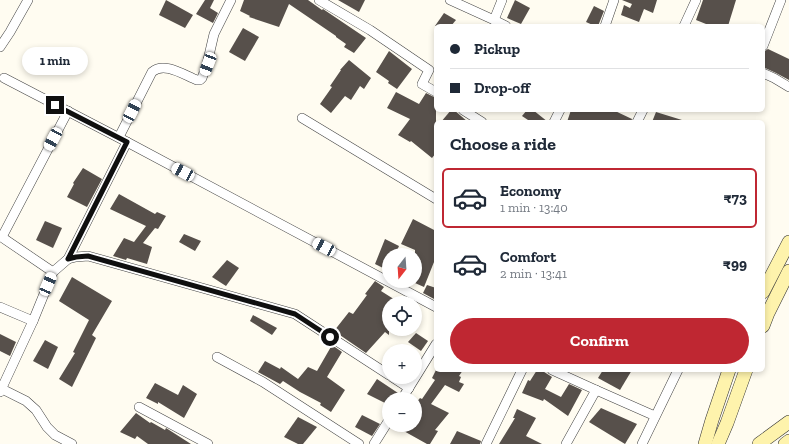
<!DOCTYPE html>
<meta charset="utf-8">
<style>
body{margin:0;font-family:"Zilla Slab",serif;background:#f2f2f3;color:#1f2937;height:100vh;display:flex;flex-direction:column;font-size:15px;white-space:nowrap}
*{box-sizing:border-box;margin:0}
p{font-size:13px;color:#747a83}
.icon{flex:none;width:22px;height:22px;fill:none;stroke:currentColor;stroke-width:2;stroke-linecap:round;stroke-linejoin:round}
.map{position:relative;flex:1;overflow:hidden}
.sheet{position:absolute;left:434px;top:120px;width:331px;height:252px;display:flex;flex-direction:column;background:#fff;border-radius:6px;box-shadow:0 2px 6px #0003}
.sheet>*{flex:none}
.guide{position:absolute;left:434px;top:24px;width:331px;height:88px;border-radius:6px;box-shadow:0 2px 6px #0003;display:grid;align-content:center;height:88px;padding:0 16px;background:#fff}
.needle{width:26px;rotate:197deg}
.tools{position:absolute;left:382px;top:248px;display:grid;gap:8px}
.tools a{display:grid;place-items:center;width:40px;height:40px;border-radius:50%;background:#fff;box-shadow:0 2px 6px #0003;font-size:20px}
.end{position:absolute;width:18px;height:18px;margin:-9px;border:5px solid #0f0f0f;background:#fff;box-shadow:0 0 0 2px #fff}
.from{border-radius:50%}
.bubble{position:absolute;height:28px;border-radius:14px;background:#fff;box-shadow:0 2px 6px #0003;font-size:13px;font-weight:700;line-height:28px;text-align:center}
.car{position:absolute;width:12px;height:24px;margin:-12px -6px;border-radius:5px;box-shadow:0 0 3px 1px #0007;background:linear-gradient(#fff 24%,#345 0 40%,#fff 0 76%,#345 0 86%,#fff 0)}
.guide b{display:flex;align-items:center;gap:14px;height:38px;font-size:15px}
.guide b+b{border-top:1px solid #e0e1e3}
.guide i{width:10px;height:10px;background:#1f2937}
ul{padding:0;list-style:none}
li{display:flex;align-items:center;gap:12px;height:60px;margin:0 8px 6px;padding:0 8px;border:2px solid transparent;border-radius:6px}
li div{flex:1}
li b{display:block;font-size:15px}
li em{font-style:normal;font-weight:700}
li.on{border-color:#bf2732}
li>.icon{width:36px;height:36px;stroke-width:1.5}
h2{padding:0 16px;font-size:18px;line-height:48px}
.cta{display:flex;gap:8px;margin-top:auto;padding:8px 16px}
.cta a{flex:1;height:46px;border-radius:24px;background:#bf2732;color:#fff;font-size:16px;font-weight:700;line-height:46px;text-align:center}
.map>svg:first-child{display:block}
</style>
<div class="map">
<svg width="789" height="444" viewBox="0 0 789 444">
<rect width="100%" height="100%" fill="#fffcf1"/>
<g fill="#57504b">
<path d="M166,0l27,15 -8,13 -26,-13z"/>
<path d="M205,0h9l-4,8 8,5 -5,10 -17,-9z"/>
<path d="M244,0h64l14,10 1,-1 43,29 -12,15 -10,-6 2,-3 -10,-7v-1l-47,-32 -10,23 -30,-10 1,-1 -10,-5z"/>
<path d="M338,0h27l-6,12z"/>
<path d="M515,0l15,8 -9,16 -14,-6z"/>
<path d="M622,0h35l-4,13 -9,-4 -5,13 -18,-7 3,-10 6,3 2,-4z"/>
<path d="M703,0h33l-8,26h-17l-15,-6z"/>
<path d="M594,6l10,5 -6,15h-3l-9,-4z"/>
<path d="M444,13l12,7 -5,6h-16z"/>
<path d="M243,28l16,9 -14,24 -16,-9z"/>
<path d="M768,49l21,10v21l-13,-7 -13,-6v-11l2,-5z"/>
<path d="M389,51l23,18 -15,20 -9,-6 1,-2 -13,-9z"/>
<path d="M349,60l22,18 -7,11 -4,-3 -9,14 -6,-4 -14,17 -11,-9 12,-17 -2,-1 11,-16h-1z"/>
<path d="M396,92l23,12 7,-11 10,5v55l-4,5 -21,-17 -1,1 -12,-7 12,-16 -23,-11z"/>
<path d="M451,110h3l14,12h-27z"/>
<path d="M527,110h6l15,12h-17l-9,-6z"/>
<path d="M571,110h42l19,9 -1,3h-64z"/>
<path d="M656,112l26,8v2h-30z"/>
<path d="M83,168l19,11 -15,28 -20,-10 7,-13 -1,-1z"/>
<path d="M119,194l36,20 2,-2 9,4 -8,13 -3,-1 -12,15 9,4 -5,17 -20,-6 -1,2 -13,-4 11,-18 10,4 12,-16 -36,-17z"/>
<path d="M413,219l23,12v26l-12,30 -9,-4v-33l-14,-6z"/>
<path d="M45,221l17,7 -9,20 -17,-8z"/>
<path d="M184,234l17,7 -6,10 -16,-9z"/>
<path d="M385,239l14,7 -4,9h-6v16l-14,-7z"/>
<path d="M227,260l12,8 -13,18 -14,-9z"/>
<path d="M72,277l40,24 -20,34 4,3 -24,49 -13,-8 16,-26 -2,-1 16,-32 -30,-19z"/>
<path d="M375,281l9,6 -3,4 19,12h-11v32l-4,-3 -19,21 -32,-22 15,-19 4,2 14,-19 -2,-1z"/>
<path d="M427,285l9,3v12l-13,-7z"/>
<path d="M253,315l24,13 -5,7 -22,-14z"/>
<path d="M416,333l12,8 -7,10 -13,-9z"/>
<path d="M0,334l16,8 -6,14 -10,-5z"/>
<path d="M45,340l13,7 -10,22 -15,-8z"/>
<path d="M332,345l10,7 -15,25 18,13 -14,22 -11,-7 1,-2 -21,-11 -17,-11 -3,3 -22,-12 7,-11 15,8 1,-2 17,12 10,-12 9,4z"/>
<path d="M436,370h27l-4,6 2,1 -2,5 5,2 -5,8 -14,-7 -14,19 18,9 -14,17 3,1 -8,13h-3l-34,-19h22v-21l5,-6 2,1 13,-19 -3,-2z"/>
<path d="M537,370h4l11,7 -7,12 16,8 8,-13 13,6 -14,26 -24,-17 -1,2 -21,-8 6,-13 2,1z"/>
<path d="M603,370h29l-12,20 -22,-12z"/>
<path d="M377,379l21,14 -3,6h-6v6l-22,-11z"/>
<path d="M155,383l23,12 5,-10 14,9 -13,24 -26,-16v2l-12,-6z"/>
<path d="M601,408l36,16 -12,20 -36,-22z"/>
<path d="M517,409l19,9 -10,18 16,8h-43l16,-26h-2z"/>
<path d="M136,413l14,10 1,-1 14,8 1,-2 25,16h-43l-11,-8 -2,3 -15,-7z"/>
<path d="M362,415l18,9 -8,12 -17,-9z"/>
<path d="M298,417l19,10 -14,17h-5l-14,-7z"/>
<path d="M457,431l24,10 -1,3h-30z"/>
</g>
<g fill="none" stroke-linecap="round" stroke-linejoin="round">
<g stroke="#424242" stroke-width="10">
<g id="street">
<path d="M319,0l51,30 59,40 -7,14 14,8"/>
<path d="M450,0l44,20 8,-20"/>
<path d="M494,20l12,6"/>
<path d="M605,26l9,-26"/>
<path d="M684,26l12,-26"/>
<path d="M763,46l18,-46"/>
<path d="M0,47l10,-15 18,-32"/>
<path d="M763,73l11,5 15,9"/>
<path d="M4,78l123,64 309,165"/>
<path d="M463,110l19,12"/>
<path d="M302,118l134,81"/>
<path d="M554,122l6,-12"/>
<path d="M637,122l6,-12"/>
<path d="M119,137l33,-65c12,-11 32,3 45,8h3l2,-2 5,-14 7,-30 17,-34"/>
<path d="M0,236l53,36"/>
<path d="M2,237l66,-126"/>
<path d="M68,259l59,-117"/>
<path d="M0,307l33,14"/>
<path d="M217,357l46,25 96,62"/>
<path d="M552,370l44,20 59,26"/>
<path d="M392,377l17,11"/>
<path d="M0,388l26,13 10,9 11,17 8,8 17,9"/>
<path d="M0,392l33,-71 20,-49 15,-13 8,-2 12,-1 207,58 94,61"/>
<path d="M402,399l34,-55"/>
<path d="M139,407l69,37"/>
<path d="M374,444l15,-24"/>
<path d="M486,444l36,-74"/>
<path d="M566,444l30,-54"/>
<path d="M642,444l36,-74"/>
</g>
</g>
<g stroke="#313131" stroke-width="14">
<g id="secondary">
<path d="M763,292l26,-50"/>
<path d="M763,326l5,-13 21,-42"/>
<path d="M705,444l7,-24 17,-50"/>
<path d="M718,444l9,-21 19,-53"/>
<path d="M759,444l30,-22"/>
<path d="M785,444l4,-3"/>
</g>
</g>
<use href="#street" stroke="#fff" stroke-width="9"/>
<use href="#secondary" stroke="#fef3ac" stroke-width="13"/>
</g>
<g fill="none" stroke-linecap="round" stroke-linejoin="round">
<path stroke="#0f0f0f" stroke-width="5" d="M55,105l72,37 -59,117 8,-2 12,-1 207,58 35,23"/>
</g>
</svg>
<div class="tools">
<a><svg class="needle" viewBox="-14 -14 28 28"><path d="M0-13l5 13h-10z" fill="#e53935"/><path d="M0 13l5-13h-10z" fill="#747a83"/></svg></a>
<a><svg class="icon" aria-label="locate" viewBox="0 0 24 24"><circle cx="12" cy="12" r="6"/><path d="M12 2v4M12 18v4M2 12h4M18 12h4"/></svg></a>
<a>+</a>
<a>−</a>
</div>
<i class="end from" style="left:330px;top:337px"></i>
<i class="end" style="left:55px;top:105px"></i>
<div class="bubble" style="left:22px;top:47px;width:66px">1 min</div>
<i class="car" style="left:208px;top:64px;rotate:201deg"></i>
<i class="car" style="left:132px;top:111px;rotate:27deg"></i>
<i class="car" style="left:53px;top:139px;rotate:208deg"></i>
<i class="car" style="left:183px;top:172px;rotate:298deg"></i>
<i class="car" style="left:324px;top:247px;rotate:298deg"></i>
<i class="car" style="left:48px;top:284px;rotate:23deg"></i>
<div class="guide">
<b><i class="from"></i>Pickup</b>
<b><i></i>Drop-off</b>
</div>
<section class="sheet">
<h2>Choose a ride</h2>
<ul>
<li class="on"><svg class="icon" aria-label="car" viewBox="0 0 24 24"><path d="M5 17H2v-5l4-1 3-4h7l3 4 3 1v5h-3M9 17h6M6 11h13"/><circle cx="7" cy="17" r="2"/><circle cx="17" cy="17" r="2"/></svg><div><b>Economy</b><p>1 min · 13:40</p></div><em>₹73</em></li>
<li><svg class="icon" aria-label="car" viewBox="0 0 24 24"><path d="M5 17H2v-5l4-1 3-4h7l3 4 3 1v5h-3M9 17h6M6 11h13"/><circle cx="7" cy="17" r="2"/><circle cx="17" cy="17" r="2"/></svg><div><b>Comfort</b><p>2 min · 13:41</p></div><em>₹99</em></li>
</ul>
<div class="cta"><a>Confirm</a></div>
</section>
</div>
